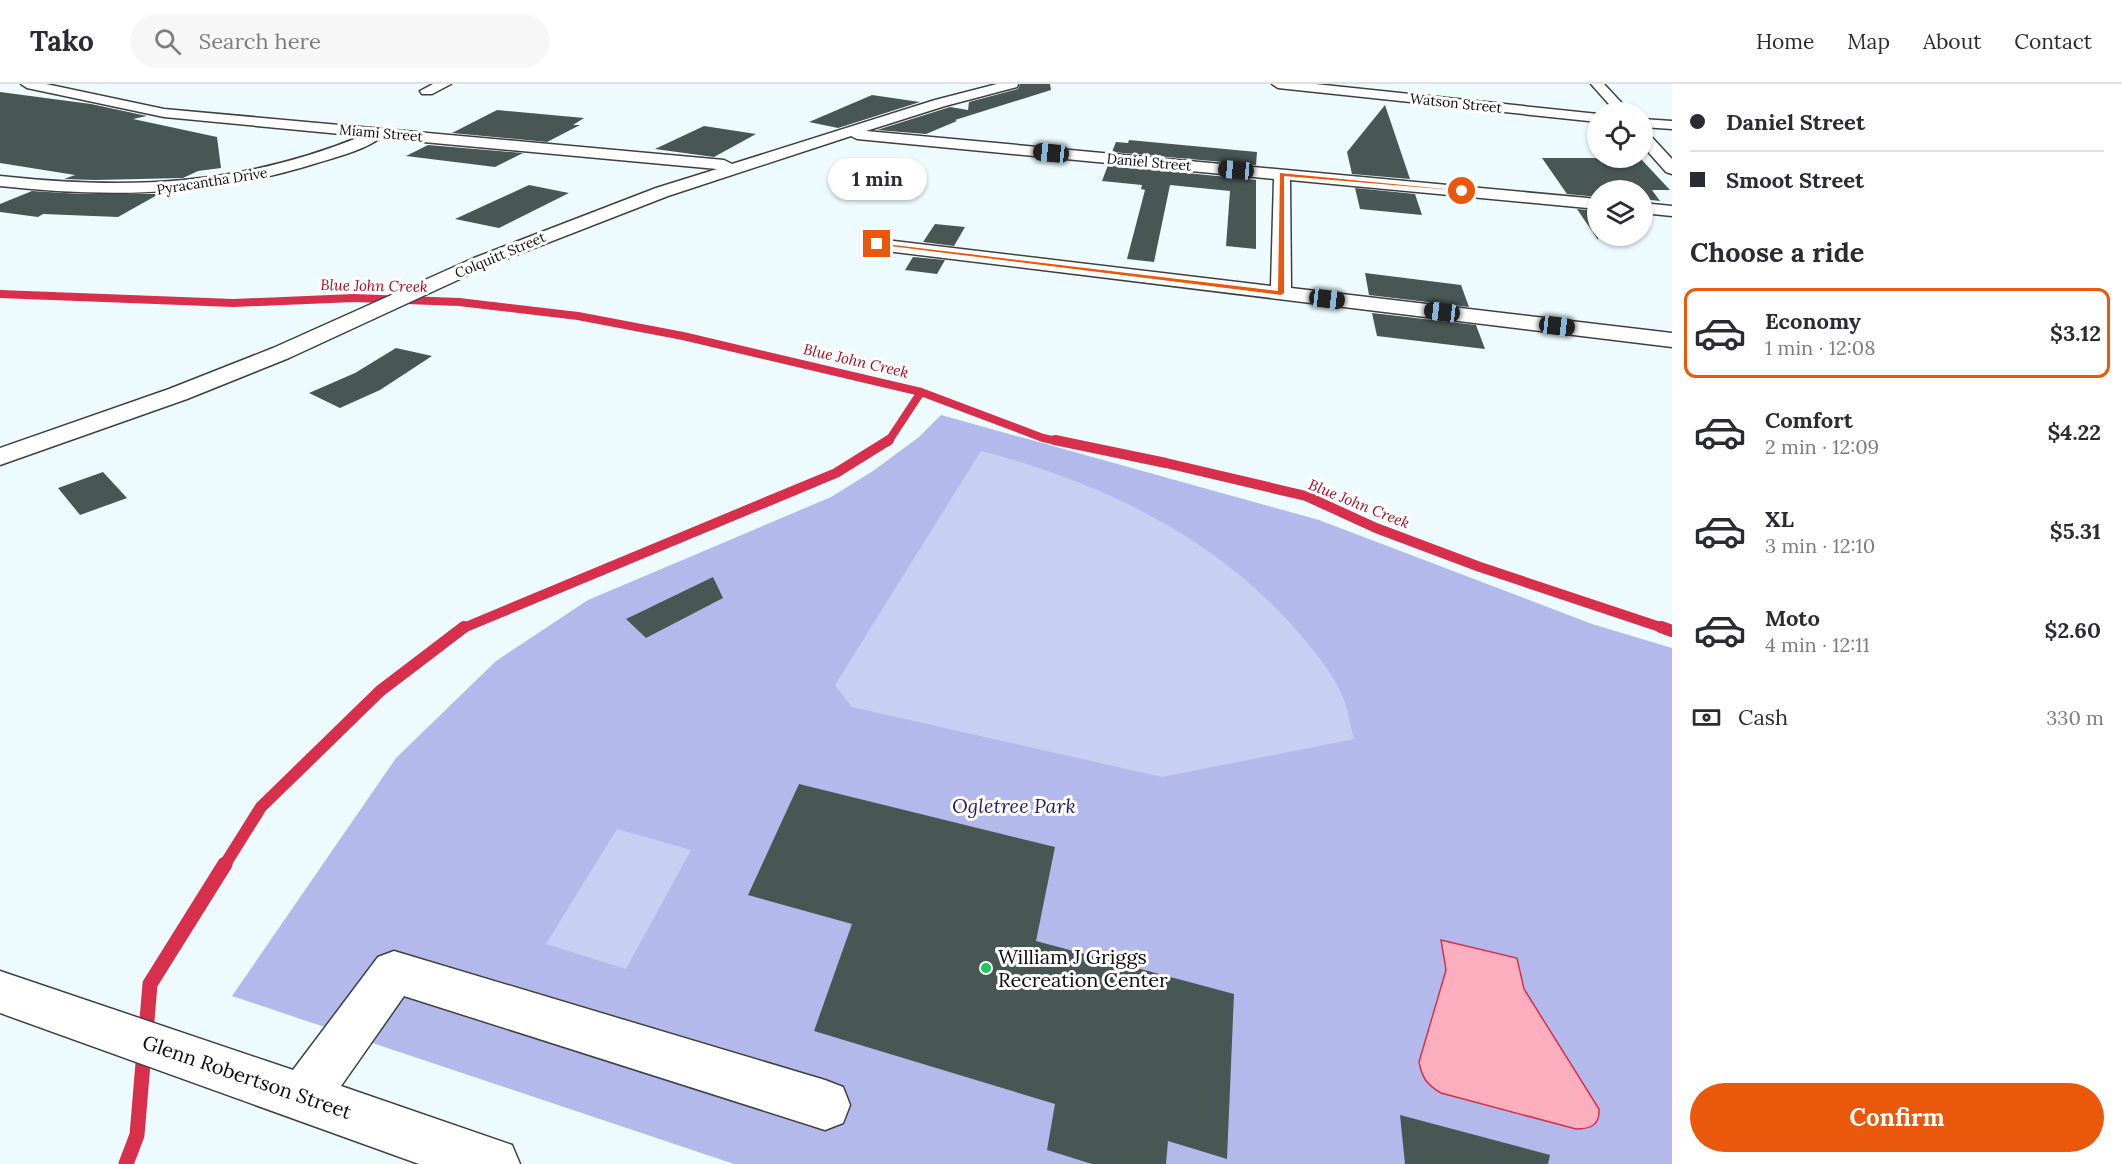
<!DOCTYPE html>
<meta charset="utf-8">
<style>
body{margin:0;font-family:Lora,serif;background:#f7f7f7;color:#2b2b33;height:100vh;display:flex;flex-direction:column;font-size:22px;white-space:nowrap}
*{box-sizing:border-box;margin:0}
p{font-size:20px;color:#7c7c81}
.icon{flex:none;width:33px;height:33px;fill:none;stroke:currentColor;stroke-width:2;stroke-linecap:round;stroke-linejoin:round}
.map{position:relative;flex:1;overflow:hidden}
.sheet{display:flex;flex-direction:column;background:#fff;width:450px}
.sheet>*{flex:none}
.banner{display:grid;align-content:center;height:132px;padding:0 18px;background:#fff}
.tools{position:absolute;left:1587px;top:18px;display:grid;gap:12px}
.tools a{display:grid;place-items:center;width:66px;height:66px;border-radius:50%;background:#fff;box-shadow:0 2px 4px #0004;font-size:30px}
.end{position:absolute;width:27px;height:27px;margin:-14px;border:8px solid #ea580c;background:#fff;box-shadow:0 0 0 3px #fff}
.from{border-radius:50%}
.bubble{position:absolute;height:42px;border-radius:21px;background:#fff;box-shadow:0 2px 4px #0004;font-size:20px;font-weight:700;line-height:42px;text-align:center}
.car{position:absolute;width:18px;height:36px;margin:-18px -9px;border-radius:8px;box-shadow:0 0 4px 2px #0007;background:linear-gradient(#222 24%,#8ab4d8 0 40%,#222 0 76%,#8ab4d8 0 86%,#222 0)}
.banner b{display:flex;align-items:center;gap:21px;height:57px;font-size:22px}
.banner b+b{border-top:2px solid #e1e1e2}
.banner i{width:15px;height:15px;background:#2b2b33}
ul{padding:0;list-style:none}
li{display:flex;align-items:center;gap:18px;height:90px;margin:0 12px 9px;padding:0 6px;border:3px solid transparent;border-radius:12px}
li div{flex:1}
li b{display:block;font-size:22px}
li em{font-style:normal;font-weight:700}
li.current{border-color:#ea580c}
li>.icon{width:54px;height:54px;stroke-width:1.5}
h2{padding:0 18px;font-size:27px;line-height:72px}
.pay{display:flex;align-items:center;gap:15px;height:66px;padding:0 18px;font-size:22px}
.pay p{margin-inline-start:auto}
.action{display:flex;gap:12px;margin-top:auto;padding:12px 18px}
.action a{flex:1;height:69px;border-radius:36px;background:#ea580c;color:#fff;font-size:24px;font-weight:700;line-height:69px;text-align:center}
header{display:flex;align-items:center;gap:36px;box-sizing:border-box;height:84px;padding:0 30px;background:#fff;border-bottom:2px solid #e1e1e2}
header strong{font-size:28px}
nav{display:flex;gap:33px;margin-inline-start:auto;font-size:21px}
.search{width:420px;height:54px;background:#f7f7f7;display:flex;align-items:center;gap:15px;box-sizing:border-box;padding:0 21px;border-radius:33px;color:#7c7c81;font-size:22px}
main{display:flex;flex:1;min-height:0}
.map>svg:first-child{display:block}
</style>
<header>
<strong>Tako</strong>
<div class="search"><svg class="icon" aria-label="search" viewBox="0 0 24 24"><circle cx="10" cy="10" r="6"/><path d="M15 15l6 6"/></svg>Search here</div>
<nav><a>Home</a><a>Map</a><a>About</a><a>Contact</a></nav>
</header>
<main>
<div class="map">
<svg width="1672" height="1080" viewBox="0 0 1672 1080">
<rect width="100%" height="100%" fill="#edfbff"/>
<path fill="#b4b9ec" d="M941,331l378,105 273,104 80,24v516h-938l-502,-168 164,-238 100,-97 92,-61 243,-103 42,-26 46,-34z"/>
<g fill="#c6d0f3">
<path d="M981,367c120,31 235,86 317,181 16,19 34,40 44,63 6,13 8,30 12,44l-192,38 -310,-70 -17,-22z"/>
<path d="M617,745l74,21 -65,119 -80,-25z"/>
</g>
<path fill="#fbaebd" stroke="#d72f4c" stroke-width="1.5" d="M1441,856l76,18 7,31 75,120c1,16 -8,20 -23,20l-135,-36c-14,-8 -19,-15 -22,-31l27,-92z"/>
<g fill="none" stroke-linecap="round" stroke-linejoin="round">
<g stroke="#d72f4c" stroke-width="8">
<path d="M0,210l233,9 121,-5 105,4 119,14 105,20 238,56 122,46 19,4"/>
<path d="M888,358l33,-50"/>
</g>
<g stroke="#d72f4c" stroke-width="10">
<path d="M1055,356l111,23 140,33 70,32 104,39 186,62"/>
<path d="M461,545l375,-156 53,-33"/>
</g>
<g stroke="#d72f4c" stroke-width="12">
<path d="M1661,543l11,4"/>
<path d="M224,782l37,-59 119,-116 84,-64"/>
</g>
<g stroke="#d72f4c" stroke-width="15">
<path d="M146,948l4,-48 75,-120"/>
<path d="M126,1080l11,-29 7,-84"/>
</g>
</g>
<g fill="#495754">
<path d="M1020,0h30l1,6 -96,30 2,1 -31,13 -49,-4 73,-23 18,3 1,-8 49,-13z"/>
<path d="M0,8l91,12 56,12 -14,3 84,18 4,31 -23,3 -15,7 -89,2 -30,-1 11,-4 -75,-12z"/>
<path d="M872,11l48,7 -82,26 -29,-6z"/>
<path d="M1385,21l25,74 -58,-5 -5,-22z"/>
<path d="M497,26l87,8 -11,7h7l-33,17 -95,-9z"/>
<path d="M704,42l52,8 -42,23 -59,-8z"/>
<path d="M1129,56l128,12 -1,13 -144,-13 4,-10 12,1z"/>
<path d="M428,61l95,8 -28,14 -89,-11z"/>
<path d="M1542,74h98l30,32h-18l8,11 -18,-2v-9h-44v7l-31,-3z"/>
<path d="M1108,81l148,15v69l-30,-3 4,-55 -60,-6 -16,77 -27,-3 18,-69 -4,-1 1,-4 -40,-4z"/>
<path d="M529,101l40,8 -70,35 -44,-9z"/>
<path d="M1355,104l60,6 7,21 -62,-6z"/>
<path d="M32,107l48,3h79l-41,23 -75,-3 -5,3 -38,-5v-8z"/>
<path d="M1577,125l21,2v29z"/>
<path d="M935,140l30,3 -11,19 -31,-4z"/>
<path d="M913,173l32,3 -8,14 -32,-4z"/>
<path d="M1365,189l96,12 8,22 -100,-12z"/>
<path d="M1372,229l104,12 9,24 -108,-13z"/>
<path d="M396,264l36,8 -52,34 -40,18 -31,-15 46,-20z"/>
<path d="M103,388l24,26 -47,17 -22,-27z"/>
<path d="M713,493l10,21 -77,40 -20,-19z"/>
<path d="M799,700l256,63 -19,94 198,53 -7,165 -59,-18 -2,23h-74l-45,-14 8,-46 -241,-73 38,-107 -104,-29z"/>
<path d="M1400,1031l150,40 -2,9h-143z"/>
</g>
<g fill="none" stroke-linecap="round" stroke-linejoin="round">
<g stroke="#404040" stroke-width="3">
<g id="minor">
<path d="M21,0h25l118,25 560,51 8,4 203,-64 62,-16h21l-1,3 -72,19 -79,25 732,68v10l-308,-29 1,108 381,45v14l-802,-98 -2,-4 2,-4 7,-2 394,47 3,-107 -417,-40 -6,-3 -183,60 -180,70 -199,92 -102,41 -187,66v-17l169,-59 104,-41 201,-90 182,-70 61,-19 -337,-31c-16,12 -43,19 -63,25 -104,33 -209,35 -317,23v-10c130,14 239,10 362,-40l-198,-19 -137,-29z"/>
<path d="M433,0h18l-19,10h-10l-2,-3z"/>
<path d="M1272,0h43l283,30v8l-320,-34z"/>
<path d="M1591,0h13l26,28h-14z"/>
<path d="M1642,35l30,2v8l-30,-2z"/>
<path d="M1642,47l5,1 25,27v15l-6,-2 -24,-27z"/>
<path d="M1642,119l30,3v10l-30,-3z"/>
<path d="M394,867l431,129 18,7 7,18 -7,18 -18,7 -421,-134 -63,90 171,59 8,19h-101l-419,-151v-42l293,99 85,-113z"/>
</g>
</g>
<use href="#minor" fill="#fff" fill-rule="evenodd"/>
</g>
<path fill="#ea580c" d="M1280,89l185,18 -181,-15v117l-3,2 -407,-51 3,-1 401,48z"/>
<circle fill="#1bc75d" stroke="#fff" stroke-width="2" cx="986" cy="884" r="6"/>
<g text-anchor="middle" stroke-width="6" stroke-linejoin="round" paint-order="stroke">
<g font-size="14" fill="#0d0d0d" stroke="#fff">
<text transform="translate(1456 19) rotate(6)" y="5">Watson Street</text>
<text transform="translate(381 49) rotate(5)" y="5">Miami Street</text>
<text transform="translate(1149 78) rotate(5)" y="5">Daniel Street</text>
<text transform="translate(212 97) rotate(-9)" y="5">Pyracantha Drive</text>
<text transform="translate(500 171) rotate(-23)" y="5">Colquitt Street</text>
</g>
<g font-size="15" font-style="italic" fill="#a80d22" stroke="#fff">
<text transform="translate(374 202) rotate(1)" y="5">Blue John Creek</text>
<text transform="translate(856 277) rotate(13)" y="5">Blue John Creek</text>
<text transform="translate(1359 420) rotate(22)" y="5">Blue John Creek</text>
</g>
<g font-size="20" font-style="italic" fill="#2b196a" stroke="#fff">
<text x="1014" y="729">Ogletree Park</text>
</g>
<g font-size="20" fill="#0d0d0d" stroke="#fff" text-anchor="start">
<text x="998" y="880">William J Griggs<tspan x="998" dy="23">Recreation Center</tspan></text>
</g>
<g font-size="20" fill="#0d0d0d" stroke="#fff">
<text transform="translate(247 993) rotate(19)" y="7">Glenn Robertson Street</text>
</g>
</g>
</svg>
<div class="tools">
<a><svg class="icon" aria-label="locate" viewBox="0 0 24 24"><circle cx="12" cy="12" r="6"/><path d="M12 2v4M12 18v4M2 12h4M18 12h4"/></svg></a>
<a><svg class="icon" aria-label="layers" viewBox="0 0 24 24"><path d="M12 4l9 5-9 5-9-5zM3 14l9 5 9-5"/></svg></a>
</div>
<i class="end from" style="left:1462px;top:107px"></i>
<i class="end" style="left:877px;top:160px"></i>
<div class="bubble" style="left:828px;top:74px;width:99px">1 min</div>
<i class="car" style="left:1051px;top:69px;rotate:276deg"></i>
<i class="car" style="left:1236px;top:86px;rotate:275deg"></i>
<i class="car" style="left:1327px;top:215px;rotate:97deg"></i>
<i class="car" style="left:1442px;top:228px;rotate:277deg"></i>
<i class="car" style="left:1557px;top:242px;rotate:97deg"></i>
</div>
<section class="sheet">
<div class="banner">
<b><i class="from"></i>Daniel Street</b>
<b><i></i>Smoot Street</b>
</div>
<h2>Choose a ride</h2>
<ul>
<li class="current"><svg class="icon" aria-label="car" viewBox="0 0 24 24"><path d="M5 17H2v-5l4-1 3-4h7l3 4 3 1v5h-3M9 17h6M6 11h13"/><circle cx="7" cy="17" r="2"/><circle cx="17" cy="17" r="2"/></svg><div><b>Economy</b><p>1 min · 12:08</p></div><em>$3.12</em></li>
<li><svg class="icon" aria-label="car" viewBox="0 0 24 24"><path d="M5 17H2v-5l4-1 3-4h7l3 4 3 1v5h-3M9 17h6M6 11h13"/><circle cx="7" cy="17" r="2"/><circle cx="17" cy="17" r="2"/></svg><div><b>Comfort</b><p>2 min · 12:09</p></div><em>$4.22</em></li>
<li><svg class="icon" aria-label="car" viewBox="0 0 24 24"><path d="M5 17H2v-5l4-1 3-4h7l3 4 3 1v5h-3M9 17h6M6 11h13"/><circle cx="7" cy="17" r="2"/><circle cx="17" cy="17" r="2"/></svg><div><b>XL</b><p>3 min · 12:10</p></div><em>$5.31</em></li>
<li><svg class="icon" aria-label="car" viewBox="0 0 24 24"><path d="M5 17H2v-5l4-1 3-4h7l3 4 3 1v5h-3M9 17h6M6 11h13"/><circle cx="7" cy="17" r="2"/><circle cx="17" cy="17" r="2"/></svg><div><b>Moto</b><p>4 min · 12:11</p></div><em>$2.60</em></li>
</ul>
<div class="pay"><svg class="icon" aria-label="cash" viewBox="0 0 24 24"><path d="M3 7h18v10H3z"/><circle cx="12" cy="12" r="2"/></svg>Cash<p>330 m</p></div>
<div class="action"><a>Confirm</a></div>
</section>
</main>
